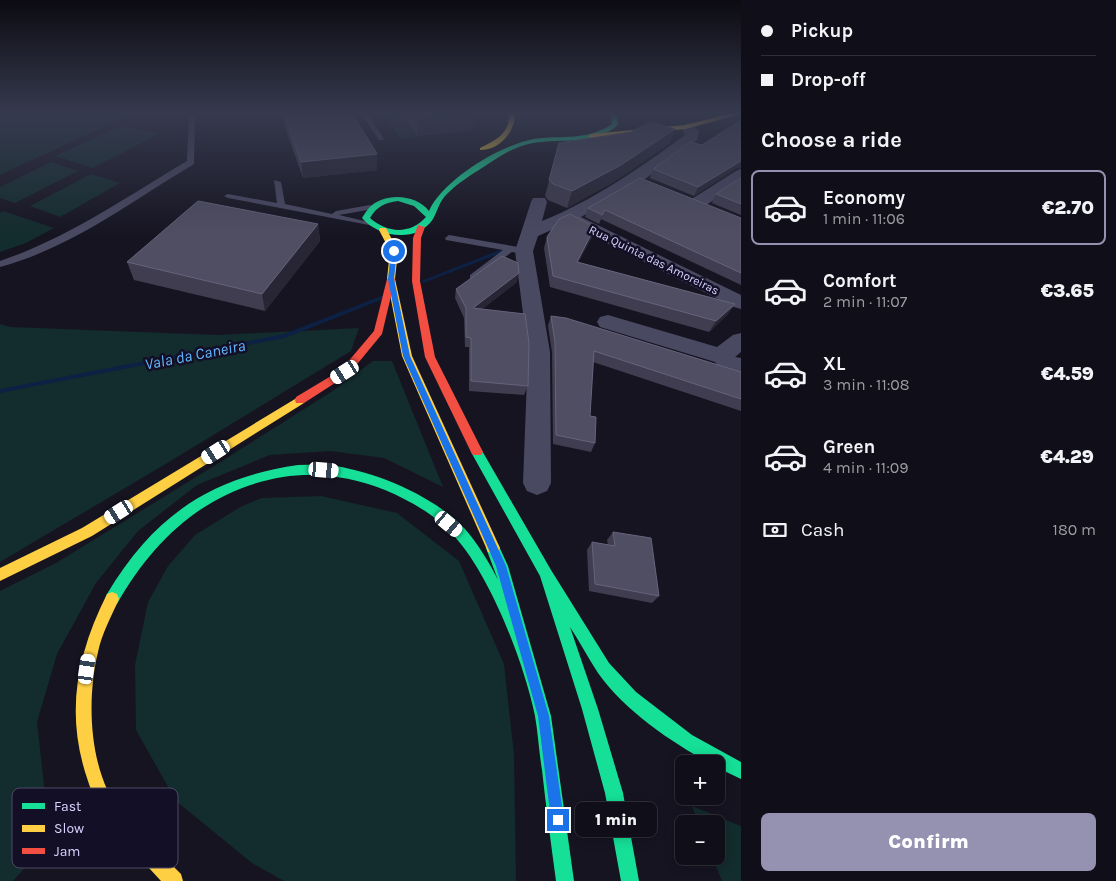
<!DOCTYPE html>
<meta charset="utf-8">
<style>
body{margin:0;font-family:Karla,sans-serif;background:#191822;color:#f1f3f6;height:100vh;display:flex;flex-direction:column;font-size:19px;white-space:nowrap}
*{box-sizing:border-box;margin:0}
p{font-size:16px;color:#9c9ca2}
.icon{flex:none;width:28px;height:28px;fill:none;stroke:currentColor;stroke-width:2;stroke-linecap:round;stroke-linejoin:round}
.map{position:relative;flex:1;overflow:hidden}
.panel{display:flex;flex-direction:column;background:#100f19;width:375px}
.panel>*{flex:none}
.banner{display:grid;align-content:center;height:110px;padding:0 20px;background:#100f19}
.fabs{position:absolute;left:675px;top:755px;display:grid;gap:10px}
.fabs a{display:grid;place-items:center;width:50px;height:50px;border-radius:8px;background:#100f19;box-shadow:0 2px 12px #0003,0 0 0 1px #302f38;font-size:25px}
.end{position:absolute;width:22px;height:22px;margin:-11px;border:6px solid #1a73e8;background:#fff;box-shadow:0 0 0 2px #fff}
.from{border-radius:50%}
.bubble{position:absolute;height:35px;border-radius:8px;background:#100f19;box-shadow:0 2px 12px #0003,0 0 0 1px #302f38;font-size:16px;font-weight:800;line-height:35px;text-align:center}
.car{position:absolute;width:15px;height:30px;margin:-15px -8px;border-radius:6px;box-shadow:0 0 4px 1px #0007;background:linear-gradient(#fff 24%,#345 0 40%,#fff 0 76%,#345 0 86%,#fff 0)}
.banner b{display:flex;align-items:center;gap:18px;height:48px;font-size:19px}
.banner b+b{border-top:1px solid #302f38}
.banner i{width:12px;height:12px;background:#f1f3f6}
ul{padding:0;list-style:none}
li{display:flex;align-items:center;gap:15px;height:75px;margin:0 10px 8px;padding:0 10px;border:2px solid transparent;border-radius:8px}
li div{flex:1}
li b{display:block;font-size:19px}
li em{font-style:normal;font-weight:800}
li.on{border-color:#9591b1}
li>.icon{width:45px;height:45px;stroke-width:1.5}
h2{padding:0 20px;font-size:22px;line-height:60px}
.pay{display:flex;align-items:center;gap:12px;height:55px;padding:0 20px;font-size:19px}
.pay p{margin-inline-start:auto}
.button{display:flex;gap:10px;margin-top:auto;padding:10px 20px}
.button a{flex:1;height:58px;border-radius:8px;background:#9591b1;color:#fff;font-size:20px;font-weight:800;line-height:58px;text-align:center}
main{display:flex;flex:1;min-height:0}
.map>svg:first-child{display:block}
</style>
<main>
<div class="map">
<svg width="741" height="881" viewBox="0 0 741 881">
<rect width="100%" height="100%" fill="#161421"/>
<g fill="#132c2d">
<path d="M0,113h133l-133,62z"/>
<path d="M383,113h19l15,25 -16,1z"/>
<path d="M123,125l36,9 -66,34 -38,-12z"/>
<path d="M51,162l27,9 -63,32 -15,-5v-11z"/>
<path d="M91,174l29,9 -60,34 -30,-11z"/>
<path d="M3,211l51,17 -28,15 -26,9v-39z"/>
<path d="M0,324l10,3 208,8 141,-7 -8,23 -182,111 -169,100z"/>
<path d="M373,361h19l51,126 -59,-29 -54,-7 -60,4 -73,30 -59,46 -42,52 -39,71 -20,68 13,117 -37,42h-13v-290l56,-28 158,-97 120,-76z"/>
<path d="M321,496l76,17 62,48 45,103 10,91 2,126h-232l-32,-18 -76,-62 -40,-71 -1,-65 13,-63 20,-36 27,-31 47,-29 20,-8z"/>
<path d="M692,806l49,20v55h-19l-10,-25h4v-32h-17z"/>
</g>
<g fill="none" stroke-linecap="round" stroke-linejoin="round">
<g fill="#0d2144" fill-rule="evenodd">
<path d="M507,247l2,1v2l-83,32 -2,1 -3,-2z"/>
<path d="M384,295l3,2 -1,1 -101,40 -285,55v-4l284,-55z"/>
</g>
<g fill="#4a4962" fill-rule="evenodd">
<path d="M189,113h6l-1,51c-62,37 -123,84 -194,103v-6c68,-23 126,-64 187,-100z"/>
<path d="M361,113h6l17,26 -1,1h-4z"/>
<path d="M274,180l7,2 4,22 47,10 4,-3 34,-6 4,2 -1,2 -34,6 34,8 -4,2 -141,-27 -4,-2 4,-2 49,9z"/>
<path d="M449,235l75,13 4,3 -4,3 -12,-2 -39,28 -3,-1v-4l33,-25 -57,-10 -1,-2z"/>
</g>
<g fill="#4a4962" fill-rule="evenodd">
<path d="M688,123l5,1 6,8 -2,8 -56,42 -60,35 160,78v14l-7,-2 -167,-84 -29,13 -5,15 17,101 1,131 -4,8 -10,4 -10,-4 -4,-8 5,-131 -13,-101 16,-49 2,-4h12l2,4 -5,19c52,-21 98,-53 143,-86l-4,-8z"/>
<path d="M741,169v12l-39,27h-12l-2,-4 2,-4 46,-29z"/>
<path d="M608,315l109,32 16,-12 8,-2v19l-6,5 6,1v16l-19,-3 -7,-9 -115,-35 -3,-5 3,-5z"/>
</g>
<g fill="#16e098" fill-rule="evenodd">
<path d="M607,113h6l4,4 1,8c-23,21 -57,13 -85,18 -18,3 -33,13 -48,23 -14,9 -29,18 -40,30 -6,7 -8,16 -12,23 -16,24 -54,19 -71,-1 2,-3 4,-7 7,-10 15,-16 47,-14 60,3 14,-31 71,-66 105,-72 27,-4 54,2 78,-15l-1,-7zM398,201l16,5 12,11c-16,18 -39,16 -56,1 7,-12 15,-15 28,-17z"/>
<path d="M477,447l4,2 70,121 58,93 27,29 56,43 49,27v17l-25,-12v-3h-5c-41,-23 -85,-52 -113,-91 -10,-15 -18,-31 -28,-46l28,82 25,84 16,88h-18l-16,-88 -23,-84 -42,-133 -69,-124 2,-3z"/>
<path d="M298,465c10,0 21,-1 31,0 45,6 104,30 136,64 13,15 24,33 33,51l-12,-32 2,-4 5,-2 5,2 10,22 43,150 23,165h-18c-5,-37 -10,-74 -14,-111 -3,-18 -4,-37 -7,-54 -11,-53 -44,-139 -80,-179 -18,-21 -44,-36 -70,-47 -33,-13 -67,-18 -102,-13 -76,12 -130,63 -166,127l-5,2 -5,-2 -2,-5 2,-5c46,-77 102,-116 191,-129z"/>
</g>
<g fill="#ffcf43" fill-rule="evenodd">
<path d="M509,113h6c1,18 -16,38 -35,37v-2c17,-8 30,-15 29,-35z"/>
<path d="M733,113l8,1 -56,15 -94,9 -3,-2 3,-2 94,-9z"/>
<path d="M380,228h6l12,23 -3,28 17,77 88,192 -2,4 -5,2 -5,-2 -86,-196 -15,-77 3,-28 -11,-21z"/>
<path d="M300,396l5,4 -1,3 -212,133 -92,45v-13l82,-40z"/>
<path d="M112,592l5,2 2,5c-8,18 -17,34 -21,53 -12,50 -9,121 24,162 5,7 13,13 19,19 13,14 26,27 40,41l2,7h-22c-11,-12 -22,-24 -34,-36 -6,-6 -13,-12 -18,-19 -10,-13 -16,-30 -21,-45 -23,-66 -12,-125 19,-187z"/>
</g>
<g fill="#f24e42" fill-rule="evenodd">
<path d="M418,225l7,2 -4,11 -1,43 15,76 48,95 -2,3h-8l-2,-3 -46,-95 -13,-76 1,-43z"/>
<path d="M391,276l4,3 -13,55 -33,40 -45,29h-8l-1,-3 1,-3 45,-27 33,-39 13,-52z"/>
</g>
</g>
<g fill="#403d50">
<path d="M280,113h72l25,41v16l-74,8z"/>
<path d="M401,113h76l-3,17 -57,6z"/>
<path d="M675,129l-6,15 -54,37 -48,27 -19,-8 -3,-4 14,-53z"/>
<path d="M702,145l33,24 -41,27 -44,-18 3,-9z"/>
<path d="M741,178v37l-29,-12 4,-9z"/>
<path d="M588,208l153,10v67l-140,-66 -2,5 -14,-7z"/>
<path d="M318,224l2,17 -55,70 -131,-31 -7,-18z"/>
<path d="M547,237h45l-14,25 157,42 -8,11 -18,17 -159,-45 -6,-39z"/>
<path d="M517,282l-35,27 46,77 -4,9 -55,-4v-44h-4l-1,-29 -9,-20 1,-9z"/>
<path d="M551,316l190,56v39l-148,-49 -3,54 5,27 -4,9 -38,-8 -1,-92 -4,-26z"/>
<path d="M613,532l46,64 -7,7 -63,-12 -2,-41 5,-8 16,3 -1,-5z"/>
</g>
<g fill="#282635">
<path d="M449,113h28l-3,17 -57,6 2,-20z"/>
<path d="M675,129l-6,15 -54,37 -48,27 5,-17z"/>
<path d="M377,154v16l-74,8 -2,-16z"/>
<path d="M739,161h2v7l-6,1 -41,27 4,-9z"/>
<path d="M318,224l2,17 -55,70 -3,-17z"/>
<path d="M595,227l-3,10 -19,36 4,-11z"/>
<path d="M519,273l-2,9 -46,36 2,-10z"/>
<path d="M735,304l-8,11 -18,17 7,-11z"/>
</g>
<g fill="#504e63" stroke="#66637b">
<path d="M284,113h68l25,41 -76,8z"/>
<path d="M416,113h33l-30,3z"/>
<path d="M741,120v41l-43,26 -45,-18 37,-27 12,3z"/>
<path d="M650,122l25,7 -54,36 -49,26 -19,-7 -4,-4 10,-37 72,-11z"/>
<path d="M640,178l101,40v55l-136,-63 -3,5 -14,-7z"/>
<path d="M741,178v26l-25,-10z"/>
<path d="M198,201l120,23 -56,70 -135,-32z"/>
<path d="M570,214l25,13 -18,35 158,42 -19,17 -163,-45 -6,-39 12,-18z"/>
<path d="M502,256l16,7 1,10 -46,35 52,6 4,29 -1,43 -57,-5v-43l-5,-1v-29l-10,-19z"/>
<path d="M551,316l15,2 175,54v27l-147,-48 -4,65 6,1 -1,26 -39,-8 -1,-93z"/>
<path d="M613,532l38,6 8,58 -64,-12 -3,-42 23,4z"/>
</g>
<linearGradient id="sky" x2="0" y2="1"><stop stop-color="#0c0b12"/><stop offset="0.48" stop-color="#363a4e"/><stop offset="1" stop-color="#363a4e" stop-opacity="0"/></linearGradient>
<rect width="741" height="236" fill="url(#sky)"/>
<path fill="#1a73e8" d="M394,249l3,2 -3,28 16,77 96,210 43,150 15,104 -2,5 -4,1 -5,-1 -2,-5 -13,-104 -42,-150 -93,-210 -15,-77 3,-28z"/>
<g text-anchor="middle" stroke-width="5" stroke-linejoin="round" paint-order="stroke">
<g font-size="12" fill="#d9d4ff" stroke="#130f26">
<text transform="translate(654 260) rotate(26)" y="4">Rua Quinta das Amoreiras</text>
</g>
<g font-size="16" font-style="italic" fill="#62b6ff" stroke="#130f26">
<text transform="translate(195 354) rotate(-11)" y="6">Vala da Caneira</text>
</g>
</g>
<rect x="12" y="788" width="166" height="80" rx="8" fill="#130f26" stroke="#4e4a67" stroke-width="1"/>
<rect x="22" y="803" width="23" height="6" fill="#16e098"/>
<rect x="22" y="825" width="23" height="7" fill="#ffcf43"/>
<rect x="22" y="848" width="23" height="6" fill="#f24e42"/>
<g font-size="14" fill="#d9d4ff">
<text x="54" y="811">Fast</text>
<text x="54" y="833">Slow</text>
<text x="54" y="856">Jam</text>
</g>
</svg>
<div class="fabs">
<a>+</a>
<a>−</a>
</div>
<i class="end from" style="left:394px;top:251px"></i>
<i class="end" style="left:558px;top:820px"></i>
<div class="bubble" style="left:575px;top:802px;width:82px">1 min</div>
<i class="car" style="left:345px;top:372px;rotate:238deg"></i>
<i class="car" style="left:216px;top:452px;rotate:238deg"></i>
<i class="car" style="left:324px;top:470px;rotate:95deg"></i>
<i class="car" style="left:119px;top:512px;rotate:238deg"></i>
<i class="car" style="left:449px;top:524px;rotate:130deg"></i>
<i class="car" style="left:87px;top:669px;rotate:8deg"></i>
</div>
<section class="panel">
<div class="banner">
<b><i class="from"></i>Pickup</b>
<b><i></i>Drop-off</b>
</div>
<h2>Choose a ride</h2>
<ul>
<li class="on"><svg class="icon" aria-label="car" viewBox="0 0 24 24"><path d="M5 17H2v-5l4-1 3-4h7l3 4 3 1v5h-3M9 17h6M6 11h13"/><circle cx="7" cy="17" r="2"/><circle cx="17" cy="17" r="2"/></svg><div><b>Economy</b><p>1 min · 11:06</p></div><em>€2.70</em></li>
<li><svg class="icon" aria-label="car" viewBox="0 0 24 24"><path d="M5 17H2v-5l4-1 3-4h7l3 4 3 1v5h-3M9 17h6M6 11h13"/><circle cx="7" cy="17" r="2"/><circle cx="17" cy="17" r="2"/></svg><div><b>Comfort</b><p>2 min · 11:07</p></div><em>€3.65</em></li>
<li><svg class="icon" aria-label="car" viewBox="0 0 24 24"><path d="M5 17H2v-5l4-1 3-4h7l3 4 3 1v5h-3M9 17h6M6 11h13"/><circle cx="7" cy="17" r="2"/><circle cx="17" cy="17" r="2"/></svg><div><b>XL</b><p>3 min · 11:08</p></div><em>€4.59</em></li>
<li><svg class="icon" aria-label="car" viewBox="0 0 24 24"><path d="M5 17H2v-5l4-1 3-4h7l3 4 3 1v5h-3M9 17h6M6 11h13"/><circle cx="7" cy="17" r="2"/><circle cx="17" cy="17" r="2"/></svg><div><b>Green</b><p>4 min · 11:09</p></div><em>€4.29</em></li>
</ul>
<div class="pay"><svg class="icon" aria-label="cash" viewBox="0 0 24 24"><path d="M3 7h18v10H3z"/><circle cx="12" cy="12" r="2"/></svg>Cash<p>180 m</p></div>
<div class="button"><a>Confirm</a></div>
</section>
</main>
